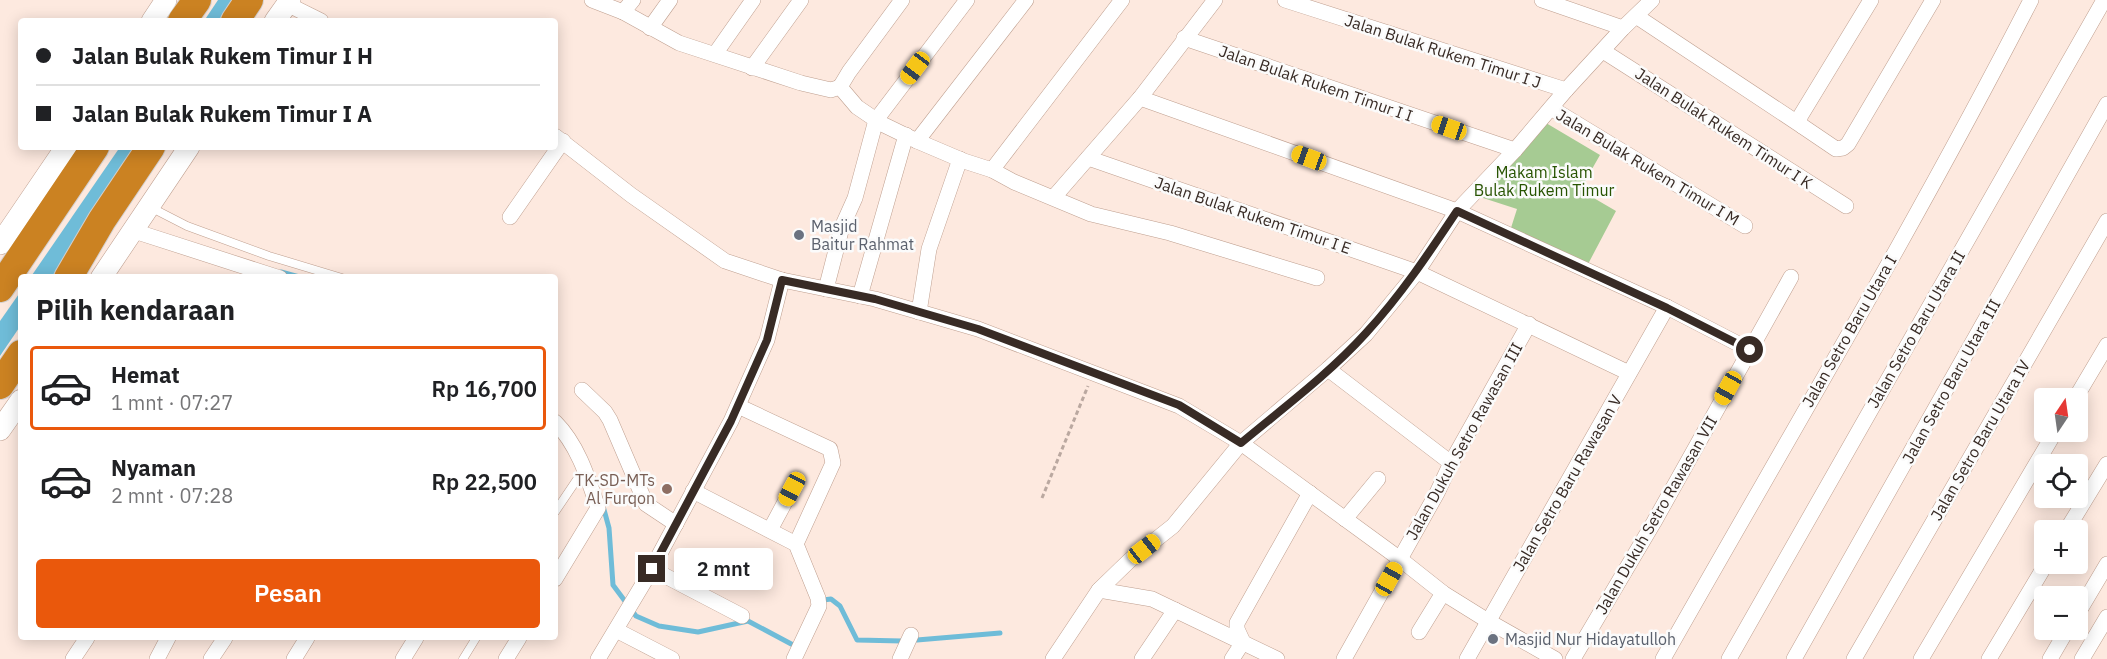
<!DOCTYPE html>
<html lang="id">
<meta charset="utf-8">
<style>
body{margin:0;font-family:"IBM Plex Sans",sans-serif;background:#f2f2f2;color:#202124;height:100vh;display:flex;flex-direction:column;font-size:22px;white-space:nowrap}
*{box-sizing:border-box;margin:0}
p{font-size:20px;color:#757577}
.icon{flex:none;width:33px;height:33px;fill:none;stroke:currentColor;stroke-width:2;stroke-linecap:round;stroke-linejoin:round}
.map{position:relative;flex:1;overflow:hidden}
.details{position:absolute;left:18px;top:274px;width:540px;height:366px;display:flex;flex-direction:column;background:#fff;border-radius:6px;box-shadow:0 3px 15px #0003}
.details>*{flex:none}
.hud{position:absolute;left:18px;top:18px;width:540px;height:132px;border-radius:6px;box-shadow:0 3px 15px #0003;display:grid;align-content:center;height:132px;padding:0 18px;background:#fff}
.needle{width:39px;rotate:13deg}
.buttons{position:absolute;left:2034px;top:388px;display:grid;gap:12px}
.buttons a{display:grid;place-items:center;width:54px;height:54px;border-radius:6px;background:#fff;box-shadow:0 3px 15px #0003;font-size:30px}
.end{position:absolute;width:27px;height:27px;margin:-14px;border:8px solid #382b25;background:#fff;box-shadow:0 0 0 3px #fff}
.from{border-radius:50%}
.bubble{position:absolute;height:42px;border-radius:6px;background:#fff;box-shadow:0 3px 15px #0003;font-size:20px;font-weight:600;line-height:42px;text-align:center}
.car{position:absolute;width:18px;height:36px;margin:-18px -9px;border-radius:8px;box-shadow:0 0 4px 2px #0007;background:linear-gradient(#f5c518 24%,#345 0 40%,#f5c518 0 76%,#345 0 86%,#f5c518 0)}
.hud b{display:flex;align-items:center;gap:21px;height:57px;font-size:22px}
.hud b+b{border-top:2px solid #e0e0e0}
.hud i{width:15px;height:15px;background:#202124}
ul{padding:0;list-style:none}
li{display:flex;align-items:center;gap:18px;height:84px;margin:0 12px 9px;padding:0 6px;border:3px solid transparent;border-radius:6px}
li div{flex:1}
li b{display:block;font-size:22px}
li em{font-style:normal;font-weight:600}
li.current{border-color:#ea580c}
li>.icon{width:54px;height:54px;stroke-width:1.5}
h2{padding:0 18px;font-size:27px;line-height:72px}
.button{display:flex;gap:12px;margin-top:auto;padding:12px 18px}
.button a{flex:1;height:69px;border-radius:6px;background:#ea580c;color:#fff;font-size:24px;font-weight:600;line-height:69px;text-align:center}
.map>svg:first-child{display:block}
</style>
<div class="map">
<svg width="2107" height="659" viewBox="0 0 2107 659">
<rect width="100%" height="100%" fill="#fde9df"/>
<path fill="#a6cb93" d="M1546,123l54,32 -20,35 36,21 -29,55 -77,-35 7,-22 -37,-12z"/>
<g fill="#6fbcd8">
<path d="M218,0h25l-15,21h-24z"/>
<path d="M120,147h22l-88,130 -24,1z"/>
<path d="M21,291v34l-21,31v-35z"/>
</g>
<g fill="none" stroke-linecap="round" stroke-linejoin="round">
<g stroke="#6fbcd8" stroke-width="5">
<path d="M281,272l22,6"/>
<path d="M603,506l6,22 4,57 23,31 23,10 39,6 50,-11 47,25 1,-3"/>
<path d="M823,600l8,-1 9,7 17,34 45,1"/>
<path d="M917,640l83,-7"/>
</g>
<g stroke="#bf9f8f" stroke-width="9">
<g id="lane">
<path d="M150,207l37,19 82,30 73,22"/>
<path d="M555,512l29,-43"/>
<path d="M463,659l13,-21"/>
</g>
</g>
<g stroke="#bf9f8f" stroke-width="16">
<g id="street">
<path d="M592,0l31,12 56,31 122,40 30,7 9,-3"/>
<path d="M1285,0l281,90"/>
<path d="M1542,0l81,28"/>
<path d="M1871,0l-70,115 -2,6 3,5 34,23 7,-1 5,-4 85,-144"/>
<path d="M287,4l34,17"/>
<path d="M623,12l10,-12"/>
<path d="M1636,16l166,110"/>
<path d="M650,28l20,-28"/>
<path d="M1184,38l331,112"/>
<path d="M1603,51l243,155"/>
<path d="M715,54l38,-54"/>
<path d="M752,68l49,-68"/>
<path d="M840,87l17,20 25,17 35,17 47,20 28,9 22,12 77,32 79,19 147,45"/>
<path d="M840,87l9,-15 53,-72"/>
<path d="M1140,98l317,113 210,96 83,43"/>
<path d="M1551,108l194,118"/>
<path d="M555,136l76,59 94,66 57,19 93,19 103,30 201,77 62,37 159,116 43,34 45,28 67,38"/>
<path d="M917,141l109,-141"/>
<path d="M1088,158l329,114 212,101"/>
<path d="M992,170l130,-170"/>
<path d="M1054,197l86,-99 75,-98"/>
<path d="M510,217l53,-76"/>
<path d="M131,230l149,48"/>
<path d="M826,289l16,-62 13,-29 21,-78 91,-120"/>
<path d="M860,296l46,-161"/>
<path d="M919,312l10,-63 31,-90"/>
<path d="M1328,369l123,94"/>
<path d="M582,390l23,22 5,8 36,84 30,20"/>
<path d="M2075,399l32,-54"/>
<path d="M738,406l92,43 3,14 -37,81"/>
<path d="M555,422c23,23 33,56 43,86l-43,71"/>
<path d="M693,491l103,53 22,54 1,8 -25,53"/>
<path d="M1345,519l33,-40"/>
<path d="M770,530l22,-41"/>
<path d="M2066,531l41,-67"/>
<path d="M652,569l90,47"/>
<path d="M1099,590l53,9 125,60"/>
<path d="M2078,613l29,-49"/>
<path d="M616,630l56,29"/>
<path d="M1419,632l24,-39"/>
<path d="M73,659l14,-21"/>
<path d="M157,659l11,-21"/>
<path d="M211,659l14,-21"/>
<path d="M294,659l13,-21"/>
<path d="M403,659l13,-21"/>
<path d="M506,659l13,-21"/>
<path d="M598,659l51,-85 82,-153 36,-81 15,-60"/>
<path d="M900,659l11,-24"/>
<path d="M1053,659l46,-69 31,-30 43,-34 68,-83 87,-74 38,-35 51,-62 40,-61 58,-61 51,-60 57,-62 29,-28"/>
<path d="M1142,659l33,-49"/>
<path d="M1232,659l11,-17 -6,-13v-6l73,-130"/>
<path d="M1344,659l93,-166 14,-30 78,-139"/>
<path d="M1467,659l200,-352"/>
<path d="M1573,659l81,-137 137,-245"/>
<path d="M1663,659c124,-219 253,-435 368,-659"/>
<path d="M1729,659l375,-659"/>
<path d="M1794,659l313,-555"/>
<path d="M1854,659l253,-438"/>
<path d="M1921,659l134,-227"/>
<path d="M1989,659l57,-95"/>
<path d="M2050,659l17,-29"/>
<path d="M2082,659l25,-42"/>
</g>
</g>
<g stroke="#bf9f8f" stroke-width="22">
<g id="secondary">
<path d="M152,21l14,-21"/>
<path d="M275,21l15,-21"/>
<path d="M0,244l66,-97"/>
<path d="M101,278l88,-131"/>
<path d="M0,430l21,-30"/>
</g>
</g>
<g stroke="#d3d0cf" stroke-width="30">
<g id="highway">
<path d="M182,21l15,-21"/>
<path d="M235,21l14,-21"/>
<path d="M68,278l34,-58 49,-73"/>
<path d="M0,288l95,-141"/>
<path d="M0,385l21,-31"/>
</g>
</g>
<path stroke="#baa8a0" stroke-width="3" stroke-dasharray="4.5 3" stroke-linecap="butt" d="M1042,498l46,-112"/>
<use href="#lane" stroke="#fff" stroke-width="8"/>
<use href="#street" stroke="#fff" stroke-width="15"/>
<use href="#secondary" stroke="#fff" stroke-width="21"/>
<use href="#highway" stroke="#cb8222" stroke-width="28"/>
</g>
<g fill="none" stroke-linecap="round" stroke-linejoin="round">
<path stroke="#382b25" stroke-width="8" d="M652,569l79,-148 36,-81 15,-60 93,19 103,30 201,76 62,38c42,-35 88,-69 125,-110 35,-38 63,-80 91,-122l210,97 83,42"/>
</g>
<g fill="#6b7280" stroke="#fbfbfb" stroke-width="2">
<circle cx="799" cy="235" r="6"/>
<circle cx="1493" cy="639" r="6"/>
</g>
<circle fill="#8d6e63" stroke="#fbfbfb" stroke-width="2" cx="667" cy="489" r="6"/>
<g text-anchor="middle" stroke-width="5" stroke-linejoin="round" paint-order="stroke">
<g font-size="16" fill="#382b25" stroke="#fbfbfb">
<text transform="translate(1443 51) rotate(18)" y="6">Jalan Bulak Rukem Timur I J</text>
<text transform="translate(1316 83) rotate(19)" y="6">Jalan Bulak Rukem Timur I I</text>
<text transform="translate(1724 128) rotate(33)" y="6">Jalan Bulak Rukem Timur I K</text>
<text transform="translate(1648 167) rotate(31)" y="6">Jalan Bulak Rukem Timur I M</text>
<text transform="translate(1253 215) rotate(19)" y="6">Jalan Bulak Rukem Timur I E</text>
<text transform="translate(1916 329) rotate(-60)" y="6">Jalan Setro Baru Utara II</text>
<text transform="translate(1849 331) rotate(-60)" y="6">Jalan Setro Baru Utara I</text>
<text transform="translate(1951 381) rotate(-61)" y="6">Jalan Setro Baru Utara III</text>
<text transform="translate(1980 440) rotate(-60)" y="6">Jalan Setro Baru Utara IV</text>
<text transform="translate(1464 441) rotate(-61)" y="6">Jalan Dukuh Setro Rawasan III</text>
<text transform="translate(1567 483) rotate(-60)" y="6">Jalan Setro Baru Rawasan V</text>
<text transform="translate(1656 515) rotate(-60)" y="6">Jalan Dukuh Setro Rawasan VII</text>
</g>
<g font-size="16" fill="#285402" stroke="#fbfbfb">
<text x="1544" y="178">Makam Islam<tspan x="1544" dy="18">Bulak Rukem Timur</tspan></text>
</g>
<g font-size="16" fill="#5b616d" stroke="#fbfbfb" text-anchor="start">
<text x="811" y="232">Masjid<tspan x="811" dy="18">Baitur Rahmat</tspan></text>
<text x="1505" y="645">Masjid Nur Hidayatulloh</text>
</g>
<g font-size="16" fill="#785e54" stroke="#fbfbfb" text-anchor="end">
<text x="655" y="486">TK-SD-MTs<tspan x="655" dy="18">Al Furqon</tspan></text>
</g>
</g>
</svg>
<div class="buttons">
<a><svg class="needle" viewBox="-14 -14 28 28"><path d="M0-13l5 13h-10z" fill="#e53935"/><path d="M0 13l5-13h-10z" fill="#757577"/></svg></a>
<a><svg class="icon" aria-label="locate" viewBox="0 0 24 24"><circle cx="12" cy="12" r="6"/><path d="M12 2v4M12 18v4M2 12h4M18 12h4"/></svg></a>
<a>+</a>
<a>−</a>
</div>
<i class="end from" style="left:1750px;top:350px"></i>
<i class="end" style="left:652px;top:569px"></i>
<div class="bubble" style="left:674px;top:548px;width:99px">2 mnt</div>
<i class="car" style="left:915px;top:68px;rotate:217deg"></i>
<i class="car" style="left:1449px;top:128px;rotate:289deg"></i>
<i class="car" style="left:1309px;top:158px;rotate:290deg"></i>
<i class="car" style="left:1728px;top:388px;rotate:209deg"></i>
<i class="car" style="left:792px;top:489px;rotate:208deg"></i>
<i class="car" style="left:1144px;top:549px;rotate:52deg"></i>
<i class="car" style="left:1389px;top:579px;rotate:29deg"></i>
<div class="hud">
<b><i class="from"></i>Jalan Bulak Rukem Timur I H</b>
<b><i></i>Jalan Bulak Rukem Timur I A</b>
</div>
<section class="details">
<h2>Pilih kendaraan</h2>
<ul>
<li class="current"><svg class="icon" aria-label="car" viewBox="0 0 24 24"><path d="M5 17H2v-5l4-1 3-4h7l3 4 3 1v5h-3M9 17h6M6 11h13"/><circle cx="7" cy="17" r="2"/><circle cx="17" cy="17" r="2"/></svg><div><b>Hemat</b><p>1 mnt · 07:27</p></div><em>Rp 16,700</em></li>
<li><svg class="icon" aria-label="car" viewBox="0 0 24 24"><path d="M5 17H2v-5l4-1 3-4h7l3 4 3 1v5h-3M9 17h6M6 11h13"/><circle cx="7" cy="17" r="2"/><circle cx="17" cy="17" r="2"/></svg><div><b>Nyaman</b><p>2 mnt · 07:28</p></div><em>Rp 22,500</em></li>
</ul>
<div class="button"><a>Pesan</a></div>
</section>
</div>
